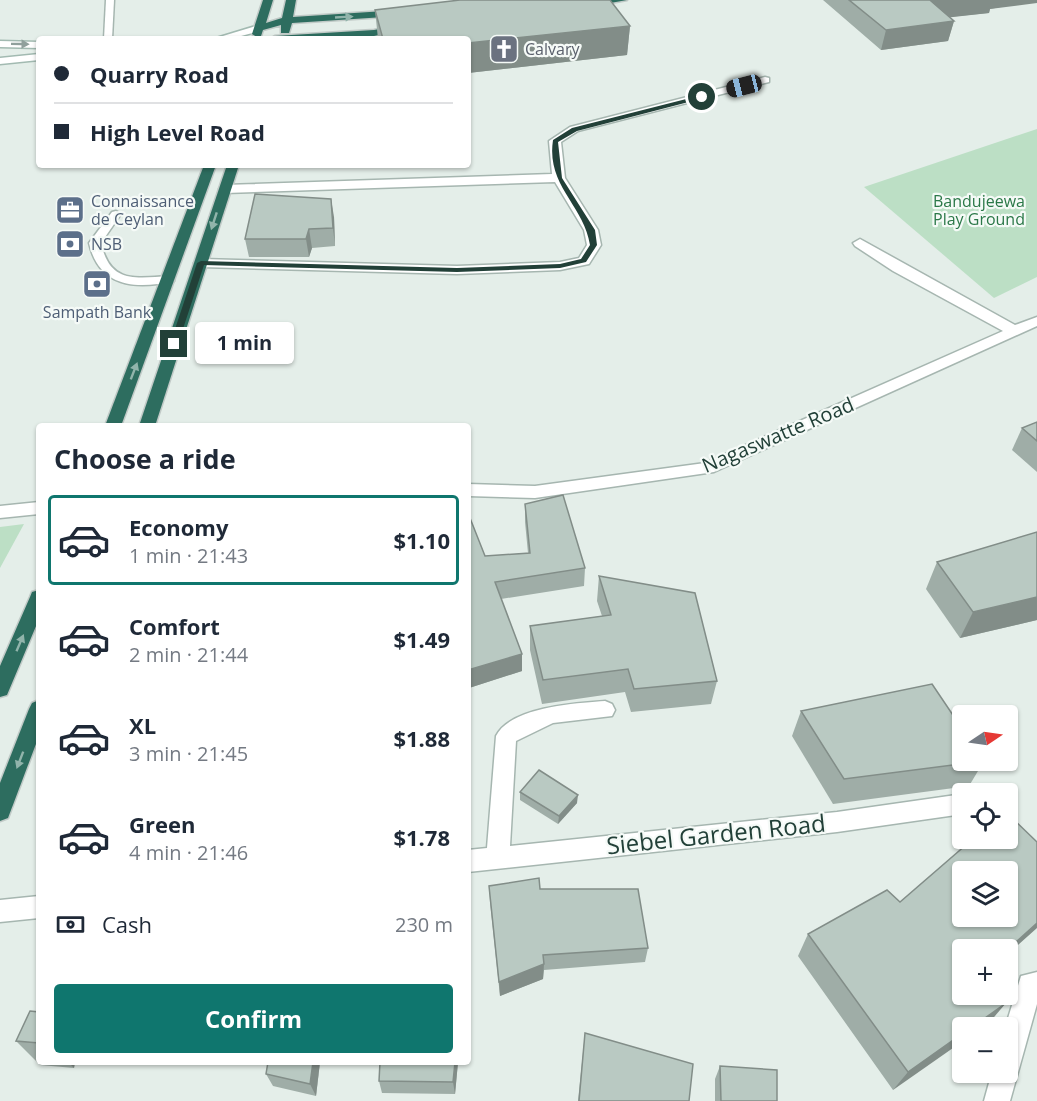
<!DOCTYPE html>
<meta charset="utf-8">
<style>
body{margin:0;font-family:"Open Sans",sans-serif;background:#f6f6f7;color:#1f2937;height:100vh;display:flex;flex-direction:column;font-size:22px;white-space:nowrap}
*{box-sizing:border-box;margin:0}
p{font-size:20px;color:#747a83}
.icon{flex:none;width:33px;height:33px;fill:none;stroke:currentColor;stroke-width:2;stroke-linecap:round;stroke-linejoin:round}
.map{position:relative;flex:1;overflow:hidden}
.sheet{position:absolute;left:36px;top:423px;width:435px;height:642px;display:flex;flex-direction:column;background:#fff;border-radius:6px;box-shadow:0 2px 4px #0004}
.sheet>*{flex:none}
.hud{position:absolute;left:36px;top:36px;width:435px;height:132px;border-radius:6px;box-shadow:0 2px 4px #0004;display:grid;align-content:center;height:132px;padding:0 18px;background:#fff}
.needle{width:39px;rotate:77deg}
.buttons{position:absolute;left:952px;top:705px;display:grid;gap:12px}
.buttons a{display:grid;place-items:center;width:66px;height:66px;border-radius:6px;background:#fff;box-shadow:0 2px 4px #0004;font-size:30px}
.end{position:absolute;width:27px;height:27px;margin:-14px;border:8px solid #224038;background:#fff;box-shadow:0 0 0 3px #fff}
.from{border-radius:50%}
.bubble{position:absolute;height:42px;border-radius:6px;background:#fff;box-shadow:0 2px 4px #0004;font-size:20px;font-weight:700;line-height:42px;text-align:center}
.car{position:absolute;width:18px;height:36px;margin:-18px -9px;border-radius:8px;box-shadow:0 0 4px 2px #0007;background:linear-gradient(#222 24%,#8ab4d8 0 40%,#222 0 76%,#8ab4d8 0 86%,#222 0)}
.hud b{display:flex;align-items:center;gap:21px;height:57px;font-size:22px}
.hud b+b{border-top:2px solid #e0e1e3}
.hud i{width:15px;height:15px;background:#1f2937}
ul{padding:0;list-style:none}
li{display:flex;align-items:center;gap:18px;height:90px;margin:0 12px 9px;padding:0 6px;border:3px solid transparent;border-radius:6px}
li div{flex:1}
li b{display:block;font-size:22px}
li em{font-style:normal;font-weight:700}
li.active{border-color:#0f766e}
li>.icon{width:54px;height:54px;stroke-width:1.5}
h2{padding:0 18px;font-size:27px;line-height:72px}
.pay{display:flex;align-items:center;gap:15px;height:66px;padding:0 18px;font-size:22px}
.pay p{margin-inline-start:auto}
.cta{display:flex;gap:12px;margin-top:auto;padding:12px 18px}
.cta a{flex:1;height:69px;border-radius:6px;background:#0f766e;color:#fff;font-size:24px;font-weight:700;line-height:69px;text-align:center}
.map>svg:first-child{display:block}
</style>
<div class="map">
<svg width="1037" height="1101" viewBox="0 0 1037 1101">
<rect width="100%" height="100%" fill="#e4eee9"/>
<g fill="#bcdfc5">
<path d="M1037,129v148l-43,21 -130,-111z"/>
<path d="M24,524l-24,44v-41z"/>
</g>
<g fill="none" stroke-linecap="round" stroke-linejoin="round">
<g stroke="#a6b6b0" stroke-width="3">
<g id="lane">
<path d="M106,0h8l-2,39h-8z"/>
<path d="M116,211l5,3 -20,29c9,41 34,35 69,33l4,1v4c-39,9 -75,6 -85,-38l23,-31z"/>
</g>
</g>
<g stroke="#a6b6b0" stroke-width="3">
<g id="street">
<path d="M765,77l4,1v4l-191,49 -17,11 4,36 33,52 3,15 -12,19 -29,6 -103,4 -256,-7 -7,-4 7,-4 256,7 103,-4 19,-4 8,-13 -3,-15 -29,-48 -330,11 -6,-4 6,-4 327,-11 -3,-33 21,-14z"/>
<path d="M860,239l155,86 22,-8v9l-323,146 -179,26 -67,-2v-12l67,2 170,-23 298,-132 -110,-60 -38,-25 -2,-3z"/>
<path d="M39,502v12l-39,4v-12z"/>
<path d="M605,701l7,3 3,6 -3,6 -59,7 -37,18 -6,105 327,-34 126,-18v20l-126,18 -369,40v-22l19,-2 9,-112c14,-29 81,-33 109,-35z"/>
<path d="M39,896v22l-39,4v-22z"/>
<path d="M1037,972v32l-27,97h-26l8,-29h16v-44h-3l16,-52z"/>
</g>
</g>
<g stroke="#a2bab1" stroke-width="3">
<g id="secondary">
<path d="M259,25l4,1v4l-33,9h-17z"/>
<path d="M0,41l39,1v6l-39,-1z"/>
<path d="M39,54v6l-39,4v-6z"/>
</g>
</g>
<g stroke="#c1cac7" stroke-width="3">
<g id="highway">
<path d="M263,0h10l-7,23 16,-5 4,-18h10l-3,17 107,-7 5,3 -5,3 -108,7 -3,10h-8v-8l-18,5 -2,6 -4,1 -5,-3z"/>
<path d="M627,0l-39,7 -5,-3 14,-4z"/>
<path d="M400,25l4,1v4l-30,6 -104,3 5,-3 99,-6z"/>
<path d="M204,165h12l-95,261h-16z"/>
<path d="M227,165h12l-84,261h-16z"/>
<path d="M39,590v29l-32,76 -7,2v-31l30,-69 2,-5z"/>
<path d="M39,700v36l-31,82 -8,3v-38l29,-74 3,-6z"/>
</g>
</g>
<use href="#lane" fill="#fff" fill-rule="evenodd"/>
<use href="#street" fill="#fff" fill-rule="evenodd"/>
<use href="#secondary" fill="#fff" fill-rule="evenodd"/>
<use href="#highway" fill="#2d6d5f" fill-rule="evenodd"/>
</g>
<g fill="#9fada7">
<path d="M823,0h214l-47,9 -1,4 -40,4 5,4 -6,20 -67,9z"/>
<path d="M375,10l255,16 -3,29 -159,18v-34h-90z"/>
<path d="M334,217l1,29 -23,2 -3,9h-60l-4,-18z"/>
<path d="M1037,422v50l-25,-22 10,-22z"/>
<path d="M525,504l60,64 -1,18 -83,13 21,55v17l-53,17 -1,-175 17,43 43,-3 -3,-31z"/>
<path d="M1037,532v88l-77,18 -34,-49 11,-27z"/>
<path d="M599,576l118,105 -6,23 -80,8 -6,-20 -83,12 -12,-54v-24l72,-10 -5,-15z"/>
<path d="M801,711l183,50 -15,25 -136,18 -41,-68z"/>
<path d="M520,792l57,11 -19,21 -38,-24z"/>
<path d="M489,886l51,3 108,59 -3,14 -101,8 -1,9 -43,17 -10,-94z"/>
<path d="M900,902l108,48 -45,44 26,29 -7,5h-19l-70,62 -95,-134 10,-22z"/>
<path d="M39,1012v50h36l-1,6 -34,-3 -24,-24z"/>
<path d="M585,1033l104,68h-111z"/>
<path d="M268,1062h52l-4,34 -43,-10 -7,-12z"/>
<path d="M458,1062l-3,32 -73,-1 -3,-12z"/>
<path d="M720,1066l57,35h-62v-22z"/>
</g>
<g fill="#828d88">
<path d="M937,0h100v3l-47,6 -1,4 -63,7 5,-19z"/>
<path d="M954,21l-6,20 -67,9 5,-20z"/>
<path d="M630,26l-3,29 -159,18v-30z"/>
<path d="M331,199l3,18 1,29 -2,-18z"/>
<path d="M309,229l3,19 -3,9 -3,-18z"/>
<path d="M1037,597v23l-77,18 13,-26z"/>
<path d="M522,654v17l-53,17 -1,-18z"/>
<path d="M578,795l-1,8 -19,21 1,-8z"/>
<path d="M1037,923v5l-29,26v-4h-1z"/>
<path d="M544,964l-1,15 -43,17 -1,-14z"/>
<path d="M1006,1003l-17,20 -7,5h-11z"/>
<path d="M963,1033v8l-70,49 15,-18z"/>
<path d="M68,1062h7l-1,6z"/>
<path d="M313,1062h7l-4,34 -6,-12z"/>
<path d="M455,1062h3l-3,32 -2,-12z"/>
</g>
<g fill="#b9c9c2" stroke="#828d88" stroke-width="1.5" fill-rule="evenodd">
<path d="M460,0h150l20,26 -162,17v-4h-85l-8,-29z"/>
<path d="M849,0h88l-6,1 23,20 -68,9z"/>
<path d="M255,194l76,5 2,29 -24,1 -3,10h-61z"/>
<path d="M1037,422v19l-15,-13z"/>
<path d="M563,495l22,73 -90,14 27,72 -54,16v-157l17,43 45,-3 -5,-49z"/>
<path d="M1037,532v65l-64,15 -36,-50z"/>
<path d="M599,576l96,17 22,88 -83,8 -6,-20 -85,11 -13,-54 81,-11z"/>
<path d="M932,684l31,46v30h20l1,1 -140,18 -43,-68z"/>
<path d="M539,770l39,25 -19,21 -39,-24z"/>
<path d="M1008,814l29,28v81l-30,27h-44v44h34l9,9 -35,25h-8v5l-55,39 -100,-138 79,-44 13,12 74,-64h34zM963,872h45v44h-45z"/>
<path d="M539,878l1,11h98l10,59 -105,7 1,9 -45,18 -10,-96z"/>
<path d="M30,1011l9,1v31l-23,-2z"/>
<path d="M585,1033l108,31 -4,37h-110z"/>
<path d="M268,1062h45l-3,22 -44,-10z"/>
<path d="M380,1062h75l-2,20 -74,-1z"/>
<path d="M720,1066l57,4v31h-56z"/>
</g>
<defs><path id="oneway-solid" d="M-6-.8H1V-3.2L6.5 0L1 3.2V.8H-6Z" transform="scale(1.5)"/></defs>
<g fill="#91b4ab">
<use href="#oneway-solid" transform="translate(344 17) rotate(-3)"/>
<use href="#oneway-solid" transform="translate(214 221) rotate(108)"/>
<use href="#oneway-solid" transform="translate(134 371) rotate(-69)"/>
<use href="#oneway-solid" transform="translate(20 643) rotate(-67)"/>
<use href="#oneway-solid" transform="translate(20 760) rotate(111)"/>
</g>
<use fill="#90a09c" href="#oneway-solid" transform="translate(20 44) rotate(1)"/>
<path fill="#224038" d="M702,95l2,3 -127,33 -19,11 4,36 33,52 2,15 -11,17 -26,6 -103,4 -253,-7 -26,79 -4,3 -4,-3 27,-81 4,-2 256,7 103,-4 21,-5 9,-14c-6,-40 -44,-59 -37,-105l19,-12z"/>
<defs>
<g id="church-square" transform="scale(1.5)"><rect x="-9" y="-9" width="18" height="18" rx="4" fill="#6b7280" stroke="#f5faf7"/><path d="M-1.2-6h2.4v3.5h3.3v2.4h-3.3V6h-2.4V-.1h-3.3v-2.4h3.3Z" fill="#fff"/></g>
<g id="office-square" transform="scale(1.5)"><rect x="-9" y="-9" width="18" height="18" rx="4" fill="#5c6f8a" stroke="#f5faf7"/><path d="M-6-3h4V-5.5h4V-3h4V5H-6ZM-1-4.5V-3h2v-1.5ZM-6 0V1H6V0Z" fill="#fff"/></g>
<g id="bank-square" transform="scale(1.5)"><rect x="-9" y="-9" width="18" height="18" rx="4" fill="#5c6f8a" stroke="#f5faf7"/><path d="M-6-4H6V4H-6ZM0-2.3a2.3 2.3 0 1 0 0 4.6a2.3 2.3 0 1 0 0-4.6Z" fill="#fff"/></g>
</defs>
<g fill-rule="evenodd">
<use href="#church-square" x="504" y="49"/>
<use href="#office-square" x="70" y="210"/>
<use href="#bank-square" x="70" y="244"/>
<use href="#bank-square" x="97" y="284"/>
</g>
<g text-anchor="middle" stroke-width="4.5" stroke-linejoin="round" paint-order="stroke">
<g font-size="16" fill="#5b616d" stroke="#f5faf7" text-anchor="start">
<text x="525" y="55">Calvary</text>
</g>
<g font-size="16" fill="#4e5e75" stroke="#f5faf7" text-anchor="start">
<text x="91" y="207">Connaissance<tspan x="91" dy="18">de Ceylan</tspan></text>
<text x="91" y="250">NSB</text>
<text x="97" y="318" text-anchor="middle">Sampath Bank</text>
</g>
<g font-size="16" fill="#2b7848" stroke="#f5faf7">
<text x="979" y="207">Bandujeewa<tspan x="979" dy="18">Play Ground</tspan></text>
</g>
<g font-size="20" fill="#224038" stroke="#f5faf7">
<text transform="translate(778 435) rotate(-23)" y="7">Nagaswatte Road</text>
</g>
<g font-size="24" fill="#224038" stroke="#f5faf7">
<text transform="translate(716 835) rotate(-6)" y="8">Siebel Garden Road</text>
</g>
</g>
</svg>
<div class="buttons">
<a><svg class="needle" viewBox="-14 -14 28 28"><path d="M0-13l5 13h-10z" fill="#e53935"/><path d="M0 13l5-13h-10z" fill="#747a83"/></svg></a>
<a><svg class="icon" aria-label="locate" viewBox="0 0 24 24"><circle cx="12" cy="12" r="6"/><path d="M12 2v4M12 18v4M2 12h4M18 12h4"/></svg></a>
<a><svg class="icon" aria-label="layers" viewBox="0 0 24 24"><path d="M12 4l9 5-9 5-9-5zM3 14l9 5 9-5"/></svg></a>
<a>+</a>
<a>−</a>
</div>
<i class="end from" style="left:702px;top:97px"></i>
<i class="end" style="left:174px;top:344px"></i>
<div class="bubble" style="left:195px;top:322px;width:99px">1 min</div>
<i class="car" style="left:744px;top:86px;rotate:256deg"></i>
<div class="hud">
<b><i class="from"></i>Quarry Road</b>
<b><i></i>High Level Road</b>
</div>
<section class="sheet">
<h2>Choose a ride</h2>
<ul>
<li class="active"><svg class="icon" aria-label="car" viewBox="0 0 24 24"><path d="M5 17H2v-5l4-1 3-4h7l3 4 3 1v5h-3M9 17h6M6 11h13"/><circle cx="7" cy="17" r="2"/><circle cx="17" cy="17" r="2"/></svg><div><b>Economy</b><p>1 min · 21:43</p></div><em>$1.10</em></li>
<li><svg class="icon" aria-label="car" viewBox="0 0 24 24"><path d="M5 17H2v-5l4-1 3-4h7l3 4 3 1v5h-3M9 17h6M6 11h13"/><circle cx="7" cy="17" r="2"/><circle cx="17" cy="17" r="2"/></svg><div><b>Comfort</b><p>2 min · 21:44</p></div><em>$1.49</em></li>
<li><svg class="icon" aria-label="car" viewBox="0 0 24 24"><path d="M5 17H2v-5l4-1 3-4h7l3 4 3 1v5h-3M9 17h6M6 11h13"/><circle cx="7" cy="17" r="2"/><circle cx="17" cy="17" r="2"/></svg><div><b>XL</b><p>3 min · 21:45</p></div><em>$1.88</em></li>
<li><svg class="icon" aria-label="car" viewBox="0 0 24 24"><path d="M5 17H2v-5l4-1 3-4h7l3 4 3 1v5h-3M9 17h6M6 11h13"/><circle cx="7" cy="17" r="2"/><circle cx="17" cy="17" r="2"/></svg><div><b>Green</b><p>4 min · 21:46</p></div><em>$1.78</em></li>
</ul>
<div class="pay"><svg class="icon" aria-label="cash" viewBox="0 0 24 24"><path d="M3 7h18v10H3z"/><circle cx="12" cy="12" r="2"/></svg>Cash<p>230 m</p></div>
<div class="cta"><a>Confirm</a></div>
</section>
</div>
